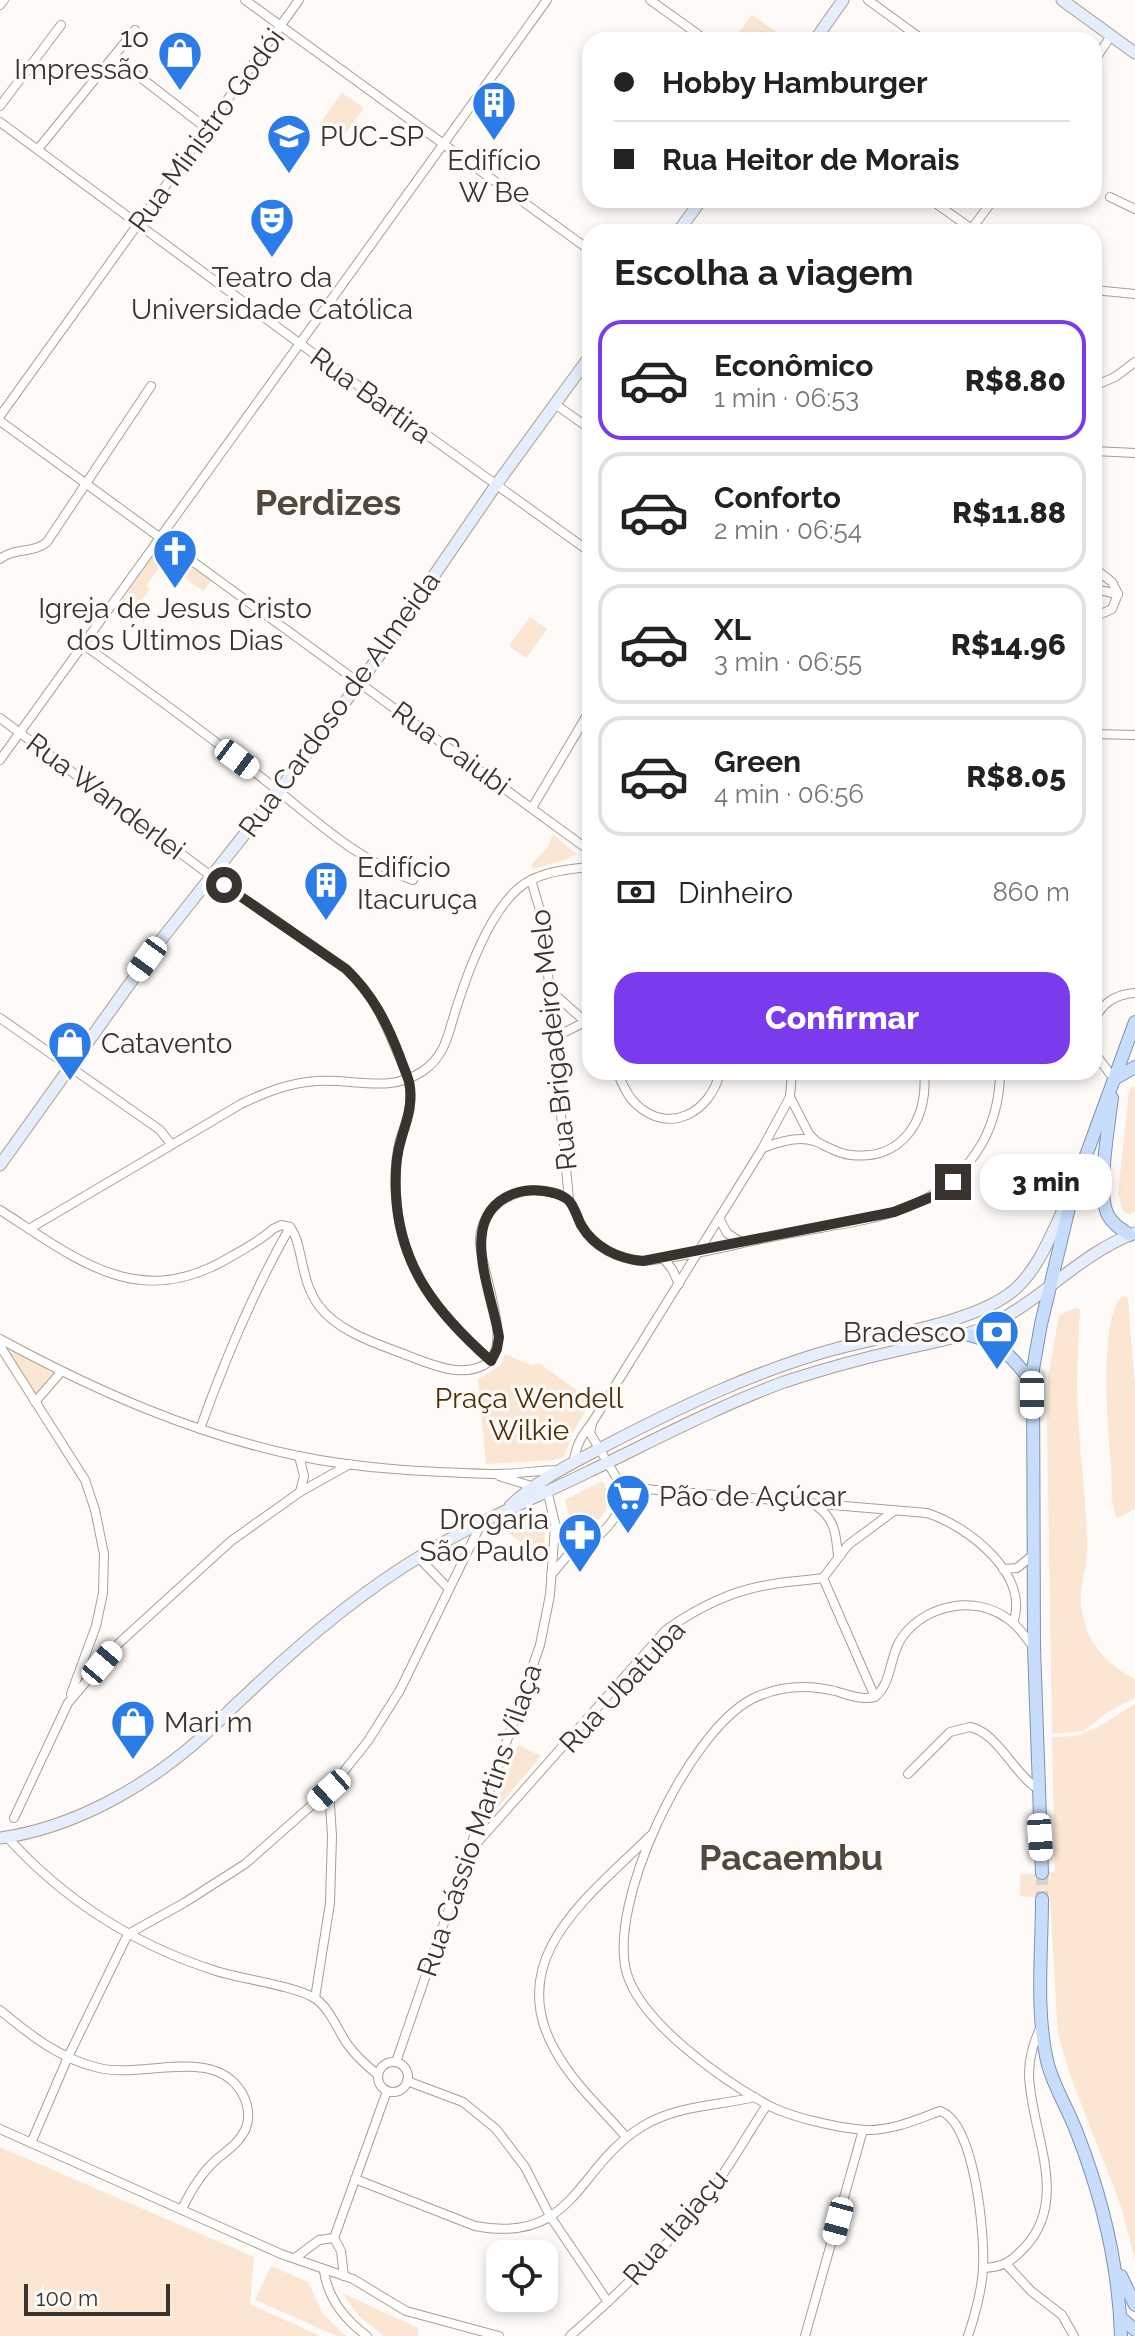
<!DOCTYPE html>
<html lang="pt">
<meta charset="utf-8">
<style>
body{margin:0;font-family:Raleway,sans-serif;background:#f6f6f6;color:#222;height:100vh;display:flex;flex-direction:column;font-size:30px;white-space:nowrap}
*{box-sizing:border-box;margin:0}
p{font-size:26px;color:#767676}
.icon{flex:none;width:44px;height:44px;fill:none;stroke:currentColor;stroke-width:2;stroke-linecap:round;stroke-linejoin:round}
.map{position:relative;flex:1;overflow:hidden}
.details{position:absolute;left:582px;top:224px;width:520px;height:856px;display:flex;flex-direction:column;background:#fff;border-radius:24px;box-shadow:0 4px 12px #0003}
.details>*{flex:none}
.banner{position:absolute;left:582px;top:32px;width:520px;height:176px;border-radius:24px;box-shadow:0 4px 12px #0003;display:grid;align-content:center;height:176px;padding:0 32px;background:#fff}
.fabs{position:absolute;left:486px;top:2240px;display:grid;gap:16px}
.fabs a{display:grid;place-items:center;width:72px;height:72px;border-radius:16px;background:#fff;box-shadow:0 4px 12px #0003;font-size:40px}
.scale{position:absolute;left:24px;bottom:20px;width:146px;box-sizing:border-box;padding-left:8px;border:4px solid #38332d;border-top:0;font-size:22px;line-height:28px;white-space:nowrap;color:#38332d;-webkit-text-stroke:6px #fdfaf7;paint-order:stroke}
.end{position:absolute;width:36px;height:36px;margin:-18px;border:10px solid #38332d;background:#fff;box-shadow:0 0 0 4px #fff}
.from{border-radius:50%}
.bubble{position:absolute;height:56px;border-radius:24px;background:#fff;box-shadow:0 4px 12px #0003;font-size:26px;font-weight:800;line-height:56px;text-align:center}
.car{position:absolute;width:24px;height:48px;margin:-24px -12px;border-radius:10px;box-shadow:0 0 6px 2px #0007;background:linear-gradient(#fff 24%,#345 0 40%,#fff 0 76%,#345 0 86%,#fff 0)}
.banner b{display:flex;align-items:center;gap:28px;height:76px;font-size:30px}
.banner b+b{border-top:2px solid #e0e0e0}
.banner i{width:20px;height:20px;background:#222}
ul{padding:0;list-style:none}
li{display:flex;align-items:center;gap:24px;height:120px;margin:0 16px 12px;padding:0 16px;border:4px solid #e0e0e0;border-radius:24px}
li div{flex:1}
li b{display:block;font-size:30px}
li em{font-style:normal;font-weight:800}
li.selected{border-color:#7c3aed}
li>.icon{width:72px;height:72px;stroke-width:1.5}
h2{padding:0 32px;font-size:36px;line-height:96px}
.pay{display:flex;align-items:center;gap:20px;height:88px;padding:0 32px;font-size:30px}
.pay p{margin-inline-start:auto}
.button{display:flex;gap:16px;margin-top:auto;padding:16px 32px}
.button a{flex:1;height:92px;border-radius:24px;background:#7c3aed;color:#fff;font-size:32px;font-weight:800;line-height:92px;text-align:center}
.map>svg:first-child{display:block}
</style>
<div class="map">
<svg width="1135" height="2336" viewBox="0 0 1135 2336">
<rect width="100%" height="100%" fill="#fdfaf7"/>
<g fill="#fae6d2">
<path d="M752,15l36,25h-55z"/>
<path d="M342,93l22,15 -23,32 -22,-15z"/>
<path d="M161,543l51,37 -9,11 -40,-29 -17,24 4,3 -15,20 -12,-9z"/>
<path d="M530,617l17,12 -21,29 -17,-12z"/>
<path d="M553,834l23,20 -11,6 -32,9 -2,-4 17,-18z"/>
<path d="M1135,1086v126l-7,2 -5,-3 -5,-17 11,-102 1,-4z"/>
<path d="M1123,1296l5,2 7,90v121l-18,9c-7,-13 -5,-39 -6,-55 -3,-32 -13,-148 12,-167z"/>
<path d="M1076,1308l4,2c-2,35 -4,70 -2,104 2,45 9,90 9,135 0,27 -12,42 -3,72 7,27 27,46 51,58v19l-26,13 -25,20 -32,3 -5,-313 1,-43 11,-63z"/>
<path d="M5,1346l48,27 -17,21z"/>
<path d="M505,1354l26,11 8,-2 53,38 -19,31 -9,25 -10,3 -68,4 -8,-85 23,-14z"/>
<path d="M603,1481c2,6 7,14 6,20 -3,15 -21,31 -35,31l-9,-32z"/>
<path d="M538,1511l7,9 -1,39 -44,-32 21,-11z"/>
<path d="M1135,1704v556l-14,-54 -51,-131 -12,-41 -8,-135 -30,-3v-21l35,-3 -3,-135 24,-1 22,-9z"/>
<path d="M518,1745l23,11 -48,57z"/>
<path d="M0,2147l254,110 -4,47 70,32h-320z"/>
<path d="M271,2266l37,16 15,32 23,22h-9l-82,-36z"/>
<path d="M342,2293l76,35v8h-34l-25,-20z"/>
</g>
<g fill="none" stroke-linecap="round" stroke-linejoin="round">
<path stroke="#d6d2cf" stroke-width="12" stroke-dasharray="12 6" stroke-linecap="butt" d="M1042,1873v26"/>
<g stroke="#ac9e90" stroke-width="10">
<g id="street">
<path d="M245,0l339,246"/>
<path d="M650,0l56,40"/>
<path d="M868,0l55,40"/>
<path d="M0,5l4,-5"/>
<path d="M114,57l92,71"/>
<path d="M1094,61l17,-25"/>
<path d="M0,106l61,-81"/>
<path d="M0,122l299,221 291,209"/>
<path d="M38,149l97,-119"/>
<path d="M1110,197l25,12"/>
<path d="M931,200l45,32"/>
<path d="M970,231l23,-31"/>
<path d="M1094,290l41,4"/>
<path d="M1094,386l21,-9 20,-15"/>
<path d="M555,404l35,25"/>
<path d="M0,416l299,-416"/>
<path d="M0,421l590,430"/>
<path d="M1094,451l41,2"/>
<path d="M0,559c15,-12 33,-5 47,-17l104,-156"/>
<path d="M1094,568l18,14 6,12 -6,15 -18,8"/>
<path d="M1094,589l24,5"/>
<path d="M84,645c61,44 123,89 182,136 47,37 90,79 147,99"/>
<path d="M0,718l211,158 135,93c33,32 38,54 56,94 6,15 10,24 8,41 -1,13 -6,24 -10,36 -4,16 -5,38 -4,55 4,74 42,119 95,166"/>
<path d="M1094,734l41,1"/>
<path d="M0,760l547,-760"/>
<path d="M532,808l58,-98"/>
<path d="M531,880l12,40 26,280"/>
<path d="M551,991l39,35"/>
<path d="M0,1018l160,112 11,14"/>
<path d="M1094,1025c4,-20 21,-31 41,-32"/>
<path d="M555,1037l30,-15"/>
<path d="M1094,1041l2,14 18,24"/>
<path d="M617,1072c5,11 10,24 19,32 33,32 75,8 84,-32"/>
<path d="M790,1097l19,37 7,7"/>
<path d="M763,1148c15,-6 38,-13 54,-6 11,5 21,12 34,13 52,6 78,-37 73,-83"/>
<path d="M0,1210c78,50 139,103 232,46 14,-8 29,-16 41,-27l8,-4 9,2c14,19 9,52 29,79 21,28 63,39 95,52 21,8 48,19 70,7 33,-18 -5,-95 -4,-126 1,-23 19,-42 41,-47 12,-4 37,-1 47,7 6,6 9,19 14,27 12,22 37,33 61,35 46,-4 92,-17 138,-26 73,-15 150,-15 195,-82 16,-23 24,-53 24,-81"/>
<path d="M719,1218l8,15 14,9"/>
<path d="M29,1229l212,-125c25,-12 48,-21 75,-23 38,-3 73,13 107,-10 23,-16 25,-37 33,-62 12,-38 38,-111 75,-129 18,-9 39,-11 59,-13"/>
<path d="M663,1258l9,11 7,15"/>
<path d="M0,1339c94,51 193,95 298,117 63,13 130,16 194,18 22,1 44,-4 67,-4"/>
<path d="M0,1346l85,134 10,30 9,44 -1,39 -7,33 -25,68"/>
<path d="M35,1402l26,-30"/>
<path d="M200,1429c25,-70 53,-137 90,-202"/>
<path d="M299,1456l5,20 -4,16"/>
<path d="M573,1464c3,-18 8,-28 19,-41l170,-274 28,-52 2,-25"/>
<path d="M499,1476l48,15c7,21 5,44 27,57 26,-7 51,-33 48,-61l-32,-54 2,-9"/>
<path d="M622,1487l305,26c41,13 104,62 86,110"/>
<path d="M815,1505c20,13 21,29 23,51"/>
<path d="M418,1557l30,31"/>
<path d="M1003,1569l14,-1 16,-13"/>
<path d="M551,1575l23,-27"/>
<path d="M823,1578l52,119"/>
<path d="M908,1774l42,-42 20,-5c28,6 43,46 68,62"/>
<path d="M14,1818l54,-115 51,-60 112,-102 69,-49 50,-28"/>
<path d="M7,1837c57,63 128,108 209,134 25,8 81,15 100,28 14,10 22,32 32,46 8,11 19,21 30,30"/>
<path d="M468,1853l198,-223c31,-22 64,-39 102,-45 18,-4 37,-4 55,-7l25,-33 46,-34"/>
<path d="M315,1998l15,-95 2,-67 -3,-46"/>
<path d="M0,2010c30,25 60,49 99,58 44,11 115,-23 143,25 6,11 8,24 4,35 -6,14 -18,22 -29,31 -16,14 -26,31 -35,50"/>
<circle cx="393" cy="2077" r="15"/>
<path d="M396,2062l144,-417 10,-50 5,-68"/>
<path d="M407,2081l56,21 33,27 29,38 25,49 58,86"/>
<path d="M0,2129l281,125 72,25 53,32 93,25"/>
<path d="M626,2137c-23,-27 -53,-54 -70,-85 -55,-94 35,-157 94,-216"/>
<path d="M31,2143l37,-86 60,-123 56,-31 61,-39 84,-74 39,-49 32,-51 81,-166"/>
<path d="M355,2179l120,47c101,19 101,-60 168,-100 34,-21 74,-20 112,-29"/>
<path d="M295,2258l24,-18 15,-2"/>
<path d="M1007,2265l24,26 31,24 12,21"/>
<path d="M983,2268c21,-1 28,-6 42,-21 46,-49 5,-117 4,-173 0,-18 5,-32 12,-48"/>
<path d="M324,2271c4,28 20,48 43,65"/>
<path d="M344,2276l-3,-25 -7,-13 53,-147"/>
<path d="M570,2336c48,-42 95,-87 135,-137 24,-30 41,-63 62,-94"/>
<path d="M805,2336l58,-206"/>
<path d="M968,2336c7,-21 14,-45 15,-68 2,-32 -8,-146 -43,-157 -24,9 -49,20 -75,19 -27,-2 -76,-13 -99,-26 -45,-25 -124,-81 -139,-130 -21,-70 61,-242 125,-275 26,-13 55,-15 83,-8 14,4 25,9 40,6 18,-15 14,-43 28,-61 24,-32 73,-41 105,-17 10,7 18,18 25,28"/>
</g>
</g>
<g stroke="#ac9e90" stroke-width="13">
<g id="secondary">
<path d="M1062,0l73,53"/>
<path d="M815,40l28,-40"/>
<path d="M678,232l23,-32"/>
<path d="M0,1165l161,-225 117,-148 96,-129 122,-178 94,-129"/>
<path d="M510,1506c26,-25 59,-41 91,-58 75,-39 153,-77 234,-99 51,-14 139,-26 178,-58 26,-22 38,-57 53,-87"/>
<path d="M0,1838c74,-10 147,-52 202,-101 15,-13 28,-28 43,-41 52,-50 117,-105 179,-142 52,-32 109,-55 164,-82 65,-31 128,-65 196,-90 39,-13 80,-24 120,-33 29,-7 61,-12 88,-25 51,-25 89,-71 143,-91"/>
</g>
</g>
<g stroke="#7e93b1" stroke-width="14">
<g id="primary">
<path d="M1114,1079l21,-12"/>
<path d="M1112,1098c-3,25 -15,93 -5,115 4,10 14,16 23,22"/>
<path d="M965,1334c35,8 47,22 68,50"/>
<path d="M1042,1873l-8,-226 -1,-278 8,-45 32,-133 62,-169"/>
<path d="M1042,1899c0,54 -7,113 6,166 7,24 20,44 29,68 25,64 42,134 44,203"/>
<path d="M1121,2276l14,29"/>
<path d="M1121,2318l14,12"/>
</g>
</g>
<use href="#street" stroke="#fff" stroke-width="8"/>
<use href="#secondary" stroke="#e4eefd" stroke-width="11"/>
<use href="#primary" stroke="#c8ddfb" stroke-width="12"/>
</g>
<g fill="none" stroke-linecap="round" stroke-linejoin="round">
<path stroke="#38332d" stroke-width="10" d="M224,885l122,84c27,26 41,54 54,88 7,21 12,24 10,47 -1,13 -6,24 -9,36 -5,16 -6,38 -5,55 4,73 42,119 95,166l6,-12 2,-12c-7,-46 -46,-126 20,-145 13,-4 37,-1 48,7 7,5 10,18 14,26 13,22 37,34 62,36l251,-49 40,-16 19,-14"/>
</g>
<defs>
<g id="shop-pin" transform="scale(2.3)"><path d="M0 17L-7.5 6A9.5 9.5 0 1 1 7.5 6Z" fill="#2c7ce8" stroke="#fdfaf7"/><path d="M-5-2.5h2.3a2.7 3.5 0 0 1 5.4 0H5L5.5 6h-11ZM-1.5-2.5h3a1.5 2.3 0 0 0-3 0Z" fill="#fff"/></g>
<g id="building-pin" transform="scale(2.3)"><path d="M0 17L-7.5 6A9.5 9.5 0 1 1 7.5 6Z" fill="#2c7ce8" stroke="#fdfaf7"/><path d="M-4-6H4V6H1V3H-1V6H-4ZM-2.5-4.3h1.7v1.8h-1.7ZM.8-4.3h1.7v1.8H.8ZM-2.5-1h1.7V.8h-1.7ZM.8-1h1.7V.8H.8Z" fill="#fff"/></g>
<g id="university-pin" transform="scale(2.3)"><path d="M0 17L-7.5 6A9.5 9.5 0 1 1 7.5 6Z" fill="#2c7ce8" stroke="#fdfaf7"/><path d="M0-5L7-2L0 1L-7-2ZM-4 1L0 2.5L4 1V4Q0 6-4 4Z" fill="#fff"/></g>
<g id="theatre-pin" transform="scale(2.3)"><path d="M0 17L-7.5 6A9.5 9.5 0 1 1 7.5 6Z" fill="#2c7ce8" stroke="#fdfaf7"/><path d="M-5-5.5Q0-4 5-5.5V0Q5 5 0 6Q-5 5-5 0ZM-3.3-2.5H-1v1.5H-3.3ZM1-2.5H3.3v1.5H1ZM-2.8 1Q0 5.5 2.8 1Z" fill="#fff"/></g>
<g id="church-pin" transform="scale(2.3)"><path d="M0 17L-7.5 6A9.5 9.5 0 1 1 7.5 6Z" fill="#2c7ce8" stroke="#fdfaf7"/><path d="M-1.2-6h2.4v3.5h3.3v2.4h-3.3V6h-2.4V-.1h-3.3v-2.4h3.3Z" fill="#fff"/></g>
<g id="bank-pin" transform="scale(2.3)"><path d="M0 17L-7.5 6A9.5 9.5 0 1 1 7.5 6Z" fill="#2c7ce8" stroke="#fdfaf7"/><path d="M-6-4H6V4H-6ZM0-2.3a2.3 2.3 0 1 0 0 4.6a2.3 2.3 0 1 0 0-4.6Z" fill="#fff"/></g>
<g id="supermarket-pin" transform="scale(2.3)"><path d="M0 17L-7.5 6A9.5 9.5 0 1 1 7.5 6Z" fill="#2c7ce8" stroke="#fdfaf7"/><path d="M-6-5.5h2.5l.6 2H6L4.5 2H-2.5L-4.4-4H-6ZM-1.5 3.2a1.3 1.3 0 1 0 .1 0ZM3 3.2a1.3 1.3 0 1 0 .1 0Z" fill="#fff"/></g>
<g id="pharmacy-pin" transform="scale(2.3)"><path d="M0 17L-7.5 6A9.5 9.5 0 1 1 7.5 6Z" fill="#2c7ce8" stroke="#fdfaf7"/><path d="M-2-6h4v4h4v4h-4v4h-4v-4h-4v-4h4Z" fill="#fff"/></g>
</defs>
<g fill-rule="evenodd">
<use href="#shop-pin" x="180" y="53"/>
<use href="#building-pin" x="494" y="103"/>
<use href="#university-pin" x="289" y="136"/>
<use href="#theatre-pin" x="272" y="220"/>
<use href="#church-pin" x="175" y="551"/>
<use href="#building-pin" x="326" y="883"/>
<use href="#shop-pin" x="70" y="1043"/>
<use href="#bank-pin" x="997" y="1332"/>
<use href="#supermarket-pin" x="628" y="1496"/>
<use href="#pharmacy-pin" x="580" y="1535"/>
<use href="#shop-pin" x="133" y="1722"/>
</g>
<g text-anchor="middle" stroke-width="7" stroke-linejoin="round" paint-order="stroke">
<g font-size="28" fill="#38332d" stroke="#fdfaf7" text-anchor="start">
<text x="149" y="47" text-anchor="end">1o<tspan x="149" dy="32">Impressão</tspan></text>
<text x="320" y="146">PUC-SP</text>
<text x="494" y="170" text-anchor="middle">Edifício<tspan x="494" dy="32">W Be</tspan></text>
<text x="272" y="287" text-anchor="middle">Teatro da<tspan x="272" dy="32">Universidade Católica</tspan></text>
<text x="175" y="618" text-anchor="middle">Igreja de Jesus Cristo<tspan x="175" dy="32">dos Últimos Dias</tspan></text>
<text x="357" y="877">Edifício<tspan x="357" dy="32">Itacuruça</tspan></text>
<text x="101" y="1053">Catavento</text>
<text x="966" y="1342" text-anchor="end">Bradesco</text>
<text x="659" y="1506">Pão de Açúcar</text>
<text x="549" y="1529" text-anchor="end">Drogaria<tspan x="549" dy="32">São Paulo</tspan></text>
<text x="164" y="1732">Mari m</text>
</g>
<g font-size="28" fill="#38332d" stroke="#fdfaf7">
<text transform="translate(206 130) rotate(-54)" y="10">Rua Ministro Godói</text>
<text transform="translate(371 395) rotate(36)" y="10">Rua Bartira</text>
<text transform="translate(339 704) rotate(-54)" y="10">Rua Cardoso de Almeida</text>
<text transform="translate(451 748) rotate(36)" y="10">Rua Caiubi</text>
<text transform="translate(106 796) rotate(37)" y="10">Rua Wanderlei</text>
<text transform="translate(553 1040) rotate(-96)" y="10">Rua Brigadeiro Melo</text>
<text transform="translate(622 1686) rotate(-47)" y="10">Rua Ubatuba</text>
<text transform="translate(479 1820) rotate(-71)" y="10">Rua Cássio Martins Vilaça</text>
<text transform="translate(675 2227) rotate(-49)" y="10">Rua Itajaçu</text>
</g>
<g font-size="28" fill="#4e2f05" stroke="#fdfaf7">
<text x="529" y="1408">Praça Wendell<tspan x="529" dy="32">Wilkie</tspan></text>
</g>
<g font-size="36" font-weight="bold" fill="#53483c" stroke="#fdfaf7">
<text x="328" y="515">Perdizes</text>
<text x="791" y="1870">Pacaembu</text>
</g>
</g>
</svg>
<div class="fabs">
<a><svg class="icon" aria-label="locate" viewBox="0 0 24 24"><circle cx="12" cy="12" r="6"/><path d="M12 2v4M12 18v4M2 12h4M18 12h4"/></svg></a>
</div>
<div class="scale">100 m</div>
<i class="end from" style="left:224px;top:885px"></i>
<i class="end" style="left:953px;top:1182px"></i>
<div class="bubble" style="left:980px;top:1154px;width:132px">3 min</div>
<i class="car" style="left:237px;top:759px;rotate:127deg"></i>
<i class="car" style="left:147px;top:959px;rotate:216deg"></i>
<i class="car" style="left:1032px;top:1395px;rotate:180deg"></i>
<i class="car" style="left:102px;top:1663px;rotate:40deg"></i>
<i class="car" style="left:329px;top:1790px;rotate:228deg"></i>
<i class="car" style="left:1040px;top:1837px;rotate:176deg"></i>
<i class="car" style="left:838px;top:2221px;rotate:195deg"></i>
<div class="banner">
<b><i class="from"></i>Hobby Hamburger</b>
<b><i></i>Rua Heitor de Morais</b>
</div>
<section class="details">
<h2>Escolha a viagem</h2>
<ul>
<li class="selected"><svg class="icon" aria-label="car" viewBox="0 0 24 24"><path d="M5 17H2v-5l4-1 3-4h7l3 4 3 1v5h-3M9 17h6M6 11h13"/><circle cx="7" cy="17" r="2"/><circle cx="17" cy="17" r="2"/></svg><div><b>Econômico</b><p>1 min · 06:53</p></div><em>R$8.80</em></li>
<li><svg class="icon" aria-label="car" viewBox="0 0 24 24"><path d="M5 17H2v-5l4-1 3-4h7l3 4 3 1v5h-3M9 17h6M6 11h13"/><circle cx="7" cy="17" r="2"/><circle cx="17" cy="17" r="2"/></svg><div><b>Conforto</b><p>2 min · 06:54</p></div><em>R$11.88</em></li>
<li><svg class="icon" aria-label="car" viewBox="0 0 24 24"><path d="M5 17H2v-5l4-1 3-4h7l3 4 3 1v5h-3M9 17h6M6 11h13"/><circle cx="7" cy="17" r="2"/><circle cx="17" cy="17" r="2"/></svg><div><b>XL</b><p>3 min · 06:55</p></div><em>R$14.96</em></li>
<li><svg class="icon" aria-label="car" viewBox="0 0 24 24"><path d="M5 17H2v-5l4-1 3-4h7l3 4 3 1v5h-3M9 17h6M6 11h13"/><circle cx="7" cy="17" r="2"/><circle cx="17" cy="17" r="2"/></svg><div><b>Green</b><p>4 min · 06:56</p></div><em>R$8.05</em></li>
</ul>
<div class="pay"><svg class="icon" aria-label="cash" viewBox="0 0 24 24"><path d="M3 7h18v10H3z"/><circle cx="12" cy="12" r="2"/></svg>Dinheiro<p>860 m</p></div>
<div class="button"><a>Confirmar</a></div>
</section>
</div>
